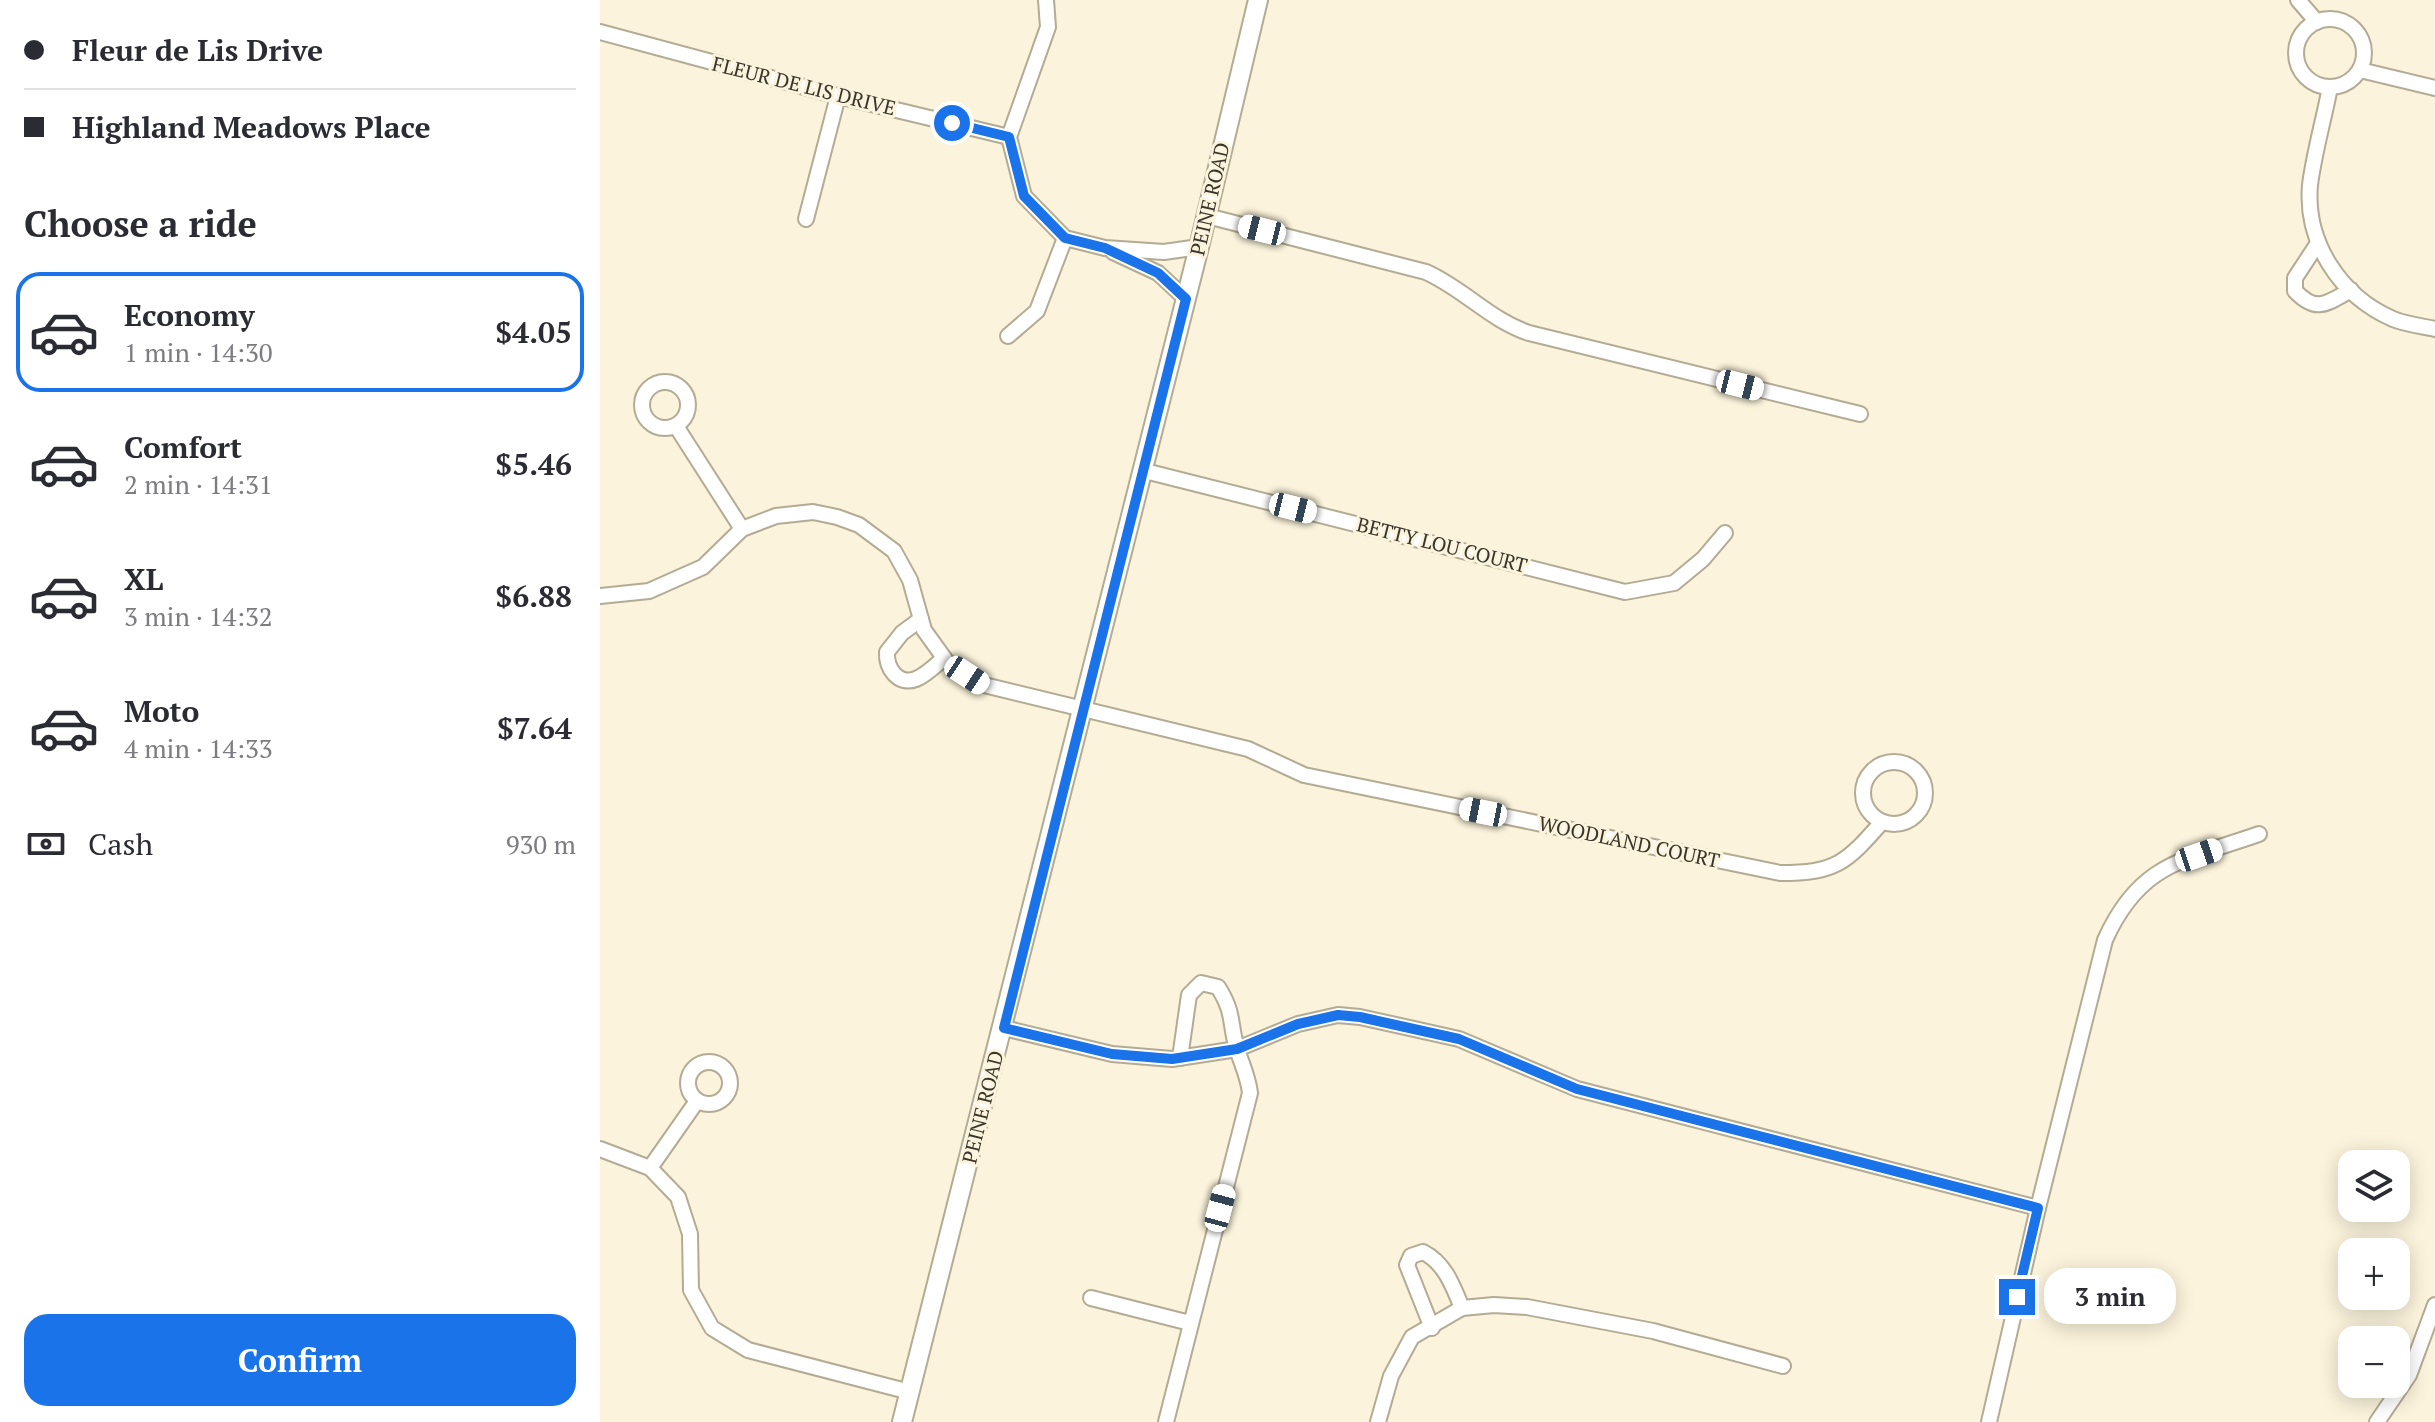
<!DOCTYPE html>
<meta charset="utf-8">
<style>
body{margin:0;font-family:"PT Serif",serif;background:#f2f2f3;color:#2b2b33;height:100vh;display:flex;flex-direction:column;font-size:30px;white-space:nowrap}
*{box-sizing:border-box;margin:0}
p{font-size:26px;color:#7c7c81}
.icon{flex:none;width:44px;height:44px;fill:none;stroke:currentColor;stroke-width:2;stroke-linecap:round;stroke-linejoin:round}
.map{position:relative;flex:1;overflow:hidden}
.sheet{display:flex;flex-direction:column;background:#fff;width:600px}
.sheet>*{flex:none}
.top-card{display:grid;align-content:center;height:176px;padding:0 24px;background:#fff}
.fabs{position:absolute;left:1738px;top:1150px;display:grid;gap:16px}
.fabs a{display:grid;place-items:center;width:72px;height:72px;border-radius:16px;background:#fff;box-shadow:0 4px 20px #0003;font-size:40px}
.end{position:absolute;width:36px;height:36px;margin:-18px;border:10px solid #1a73e8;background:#fff;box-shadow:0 0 0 4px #fff}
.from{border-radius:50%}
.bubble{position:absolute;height:56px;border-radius:24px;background:#fff;box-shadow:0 4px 20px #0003;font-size:26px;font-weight:700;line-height:56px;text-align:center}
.car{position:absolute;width:24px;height:48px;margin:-24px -12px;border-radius:10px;box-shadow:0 0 6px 2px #0007;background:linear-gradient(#fff 24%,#345 0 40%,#fff 0 76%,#345 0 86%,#fff 0)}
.top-card b{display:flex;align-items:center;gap:28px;height:76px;font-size:30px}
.top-card b+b{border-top:2px solid #e1e1e2}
.top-card i{width:20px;height:20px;background:#2b2b33}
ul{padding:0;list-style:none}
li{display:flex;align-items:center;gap:24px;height:120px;margin:0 16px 12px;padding:0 8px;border:4px solid transparent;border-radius:24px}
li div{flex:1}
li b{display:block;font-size:30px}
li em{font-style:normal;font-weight:700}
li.current{border-color:#1a73e8}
li>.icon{width:72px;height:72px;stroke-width:1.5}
h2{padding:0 24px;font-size:36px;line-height:96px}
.pay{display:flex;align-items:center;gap:20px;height:88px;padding:0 24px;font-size:30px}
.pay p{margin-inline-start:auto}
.action{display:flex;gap:16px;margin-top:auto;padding:16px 24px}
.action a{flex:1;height:92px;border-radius:24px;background:#1a73e8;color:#fff;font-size:32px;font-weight:700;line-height:92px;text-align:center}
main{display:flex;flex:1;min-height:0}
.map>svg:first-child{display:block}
</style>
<main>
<section class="sheet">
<div class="top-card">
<b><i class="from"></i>Fleur de Lis Drive</b>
<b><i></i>Highland Meadows Place</b>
</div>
<h2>Choose a ride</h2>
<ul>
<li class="current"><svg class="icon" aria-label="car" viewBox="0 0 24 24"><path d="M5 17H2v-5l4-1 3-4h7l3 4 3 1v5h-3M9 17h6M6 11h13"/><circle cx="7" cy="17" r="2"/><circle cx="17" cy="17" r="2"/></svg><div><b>Economy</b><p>1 min · 14:30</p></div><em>$4.05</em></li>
<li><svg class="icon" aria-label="car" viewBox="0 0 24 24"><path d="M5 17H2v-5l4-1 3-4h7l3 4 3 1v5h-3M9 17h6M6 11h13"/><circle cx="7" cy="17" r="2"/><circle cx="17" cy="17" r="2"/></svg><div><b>Comfort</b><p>2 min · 14:31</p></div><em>$5.46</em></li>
<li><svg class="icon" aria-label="car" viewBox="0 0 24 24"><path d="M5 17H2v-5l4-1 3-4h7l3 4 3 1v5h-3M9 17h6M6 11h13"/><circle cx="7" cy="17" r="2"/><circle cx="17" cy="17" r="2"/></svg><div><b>XL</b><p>3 min · 14:32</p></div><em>$6.88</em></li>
<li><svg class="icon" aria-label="car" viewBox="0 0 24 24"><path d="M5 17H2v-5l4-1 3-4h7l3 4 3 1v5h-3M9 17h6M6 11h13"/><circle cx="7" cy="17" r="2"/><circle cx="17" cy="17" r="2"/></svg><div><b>Moto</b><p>4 min · 14:33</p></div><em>$7.64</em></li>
</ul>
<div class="pay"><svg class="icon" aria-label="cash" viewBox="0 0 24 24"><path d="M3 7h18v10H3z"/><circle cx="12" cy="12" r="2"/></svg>Cash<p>930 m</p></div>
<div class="action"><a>Confirm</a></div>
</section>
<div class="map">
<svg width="1835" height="1422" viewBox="0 0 1835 1422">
<rect width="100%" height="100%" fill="#fbf3db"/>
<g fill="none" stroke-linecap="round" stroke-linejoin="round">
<g stroke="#b3ab94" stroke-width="18">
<g id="minor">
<path d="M446,0l2,27 -39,110 15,59 41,42 40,10 59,4 35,-5"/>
<path d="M1698,0l19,22"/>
<circle cx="1730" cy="53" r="34"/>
<path d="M0,32l238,64 171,41"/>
<path d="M1760,70l75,18"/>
<path d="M1730,87c-6,32 -16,66 -20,98 -5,57 30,111 83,134 12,5 28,7 42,10"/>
<path d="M607,216l219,56c38,17 64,48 103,61l331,81"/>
<path d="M206,219l32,-123"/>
<path d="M1718,243l-23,35v13c22,23 32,12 56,-1"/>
<path d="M513,252l45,21 28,26"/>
<path d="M408,336l29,-25 28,-73"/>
<circle cx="65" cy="405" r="23"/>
<path d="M76,426l66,103"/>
<path d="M541,470l484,122 49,-9 29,-24 22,-26"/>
<path d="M0,596l49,-5 54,-24 39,-38 34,-13 37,-4 24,5 22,8 35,26 16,29 14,50 23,32 33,22 268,65 56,26 476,98c56,0 66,-10 102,-51"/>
<path d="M321,619l-19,14 -15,19c-1,16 11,34 29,27 10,-4 20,-14 28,-21"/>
<circle cx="1294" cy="793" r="31"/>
<path d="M404,1028l108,26 60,5 65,-10 61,-25 40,-9 22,2 99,22 118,50 461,119"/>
<circle cx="109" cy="1083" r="21"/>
<path d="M0,1149l50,19 28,29 12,37 1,56 21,38 36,22 162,42"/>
<path d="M50,1168l47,-67"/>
<path d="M491,1298l99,25"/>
<path d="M832,1328l-25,-63 4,-9 12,-4c22,11 30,34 39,56"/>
<path d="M566,1422l84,-329c-2,-17 -8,-28 -13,-44 -8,-27 -2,-35 -19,-62l-17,-4 -12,12 -9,63"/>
<path d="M778,1422l13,-46 21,-39 50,-29 32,-3 33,2 126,24 130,35"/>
<path d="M1389,1422l49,-214 67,-268c35,-78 80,-80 154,-106"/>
<path d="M1777,1422l32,-47 26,-70"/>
</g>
</g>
<g stroke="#b3ab94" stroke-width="22">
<path id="tertiary" d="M302,1422l297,-1175 59,-247"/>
</g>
<use href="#minor" stroke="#fff" stroke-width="14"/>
<use href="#tertiary" stroke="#fff" stroke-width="18"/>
</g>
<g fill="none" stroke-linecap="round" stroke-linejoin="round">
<path stroke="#1a73e8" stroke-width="10" d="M352,123l57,14 15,59 41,42 40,10 53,25 28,26 -182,729 108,26 60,5 65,-10 61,-25 40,-9 22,2 99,22 118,50 461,119 -21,89"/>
</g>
<g text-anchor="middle" stroke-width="6" stroke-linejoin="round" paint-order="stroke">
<g font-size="20" fill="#38352b" stroke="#fbf3db">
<text transform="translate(204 86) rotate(14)" y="7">FLEUR DE LIS DRIVE</text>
<text transform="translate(610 199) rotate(-77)" y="7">PEINE ROAD</text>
<text transform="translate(842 545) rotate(14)" y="7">BETTY LOU COURT</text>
<text transform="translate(1029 842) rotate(12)" y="7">WOODLAND COURT</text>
<text transform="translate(383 1107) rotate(-76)" y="7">PEINE ROAD</text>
</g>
</g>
</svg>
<div class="fabs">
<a><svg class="icon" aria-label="layers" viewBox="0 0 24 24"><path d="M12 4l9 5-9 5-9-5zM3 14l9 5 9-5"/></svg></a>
<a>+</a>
<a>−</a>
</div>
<i class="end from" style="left:352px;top:123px"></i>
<i class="end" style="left:1417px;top:1297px"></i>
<div class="bubble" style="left:1444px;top:1268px;width:132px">3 min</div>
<i class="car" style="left:662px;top:230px;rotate:284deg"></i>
<i class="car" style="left:1140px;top:385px;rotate:104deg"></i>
<i class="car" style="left:693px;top:508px;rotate:104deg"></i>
<i class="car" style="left:367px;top:675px;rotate:123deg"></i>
<i class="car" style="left:883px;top:812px;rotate:281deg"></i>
<i class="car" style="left:1599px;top:855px;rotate:71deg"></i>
<i class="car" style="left:620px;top:1208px;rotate:15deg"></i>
</div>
</main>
